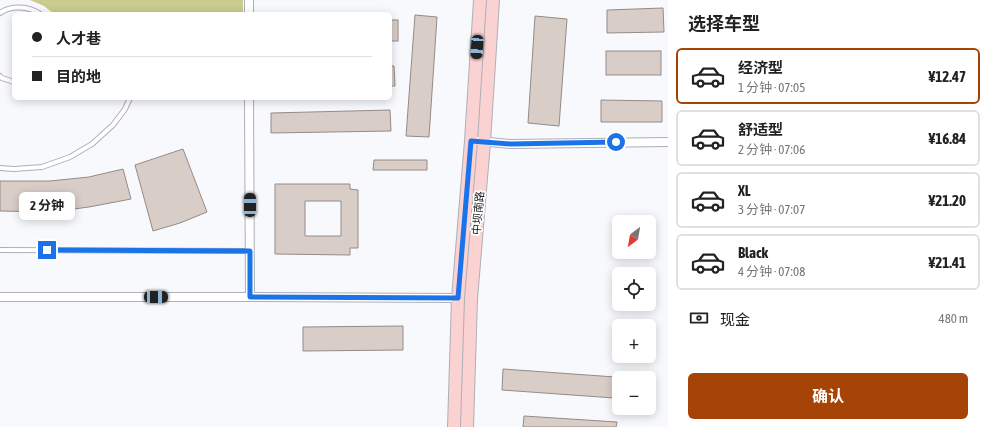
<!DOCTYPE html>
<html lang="zh">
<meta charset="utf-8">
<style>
body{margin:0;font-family:"Asap Condensed","Noto Sans SC",sans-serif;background:#f2f2f2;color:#222;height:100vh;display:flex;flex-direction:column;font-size:15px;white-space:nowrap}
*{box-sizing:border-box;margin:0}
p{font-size:13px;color:#767676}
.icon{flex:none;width:22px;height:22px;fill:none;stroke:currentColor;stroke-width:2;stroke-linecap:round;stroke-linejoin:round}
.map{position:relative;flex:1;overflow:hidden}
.panel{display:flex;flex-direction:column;background:#fff;width:320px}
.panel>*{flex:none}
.hud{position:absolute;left:12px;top:12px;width:380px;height:88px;border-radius:6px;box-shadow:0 2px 10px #0003;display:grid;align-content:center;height:88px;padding:0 20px;background:#fff}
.needle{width:26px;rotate:211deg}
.controls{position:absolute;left:612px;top:215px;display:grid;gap:8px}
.controls a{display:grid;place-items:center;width:44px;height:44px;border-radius:6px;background:#fff;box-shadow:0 2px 10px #0003;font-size:20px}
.end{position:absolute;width:18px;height:18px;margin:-9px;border:5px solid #1a73e8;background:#fff;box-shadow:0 0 0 2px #fff}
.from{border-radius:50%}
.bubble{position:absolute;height:28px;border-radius:6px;background:#fff;box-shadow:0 2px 10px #0003;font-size:13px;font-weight:700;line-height:28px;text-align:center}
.car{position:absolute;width:12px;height:24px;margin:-12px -6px;border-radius:5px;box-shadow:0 0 3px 1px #0007;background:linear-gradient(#222 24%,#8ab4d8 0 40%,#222 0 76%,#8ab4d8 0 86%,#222 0)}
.hud b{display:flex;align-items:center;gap:14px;height:38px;font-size:15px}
.hud b+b{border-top:1px solid #e0e0e0}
.hud i{width:10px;height:10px;background:#222}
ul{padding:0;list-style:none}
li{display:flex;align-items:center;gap:12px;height:56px;margin:0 8px 6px;padding:0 12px;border:2px solid #e0e0e0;border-radius:6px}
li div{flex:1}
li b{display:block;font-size:15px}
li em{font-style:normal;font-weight:700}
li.current{border-color:#a64307}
li>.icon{width:36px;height:36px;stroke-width:1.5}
h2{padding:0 20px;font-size:18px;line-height:48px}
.pay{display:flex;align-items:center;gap:10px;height:44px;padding:0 20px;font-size:15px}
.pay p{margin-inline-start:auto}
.cta{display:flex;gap:8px;margin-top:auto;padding:8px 20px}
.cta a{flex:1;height:46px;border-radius:6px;background:#a64307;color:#fff;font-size:16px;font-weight:700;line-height:46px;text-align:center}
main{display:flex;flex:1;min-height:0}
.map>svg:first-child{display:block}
</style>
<main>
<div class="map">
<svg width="668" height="427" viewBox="0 0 668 427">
<rect width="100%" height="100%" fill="#f8f9fd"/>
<path fill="#c9cc8c" d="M30,0h213v14h-189l-10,-8z"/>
<g fill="#d9cdc8" stroke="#958b86" fill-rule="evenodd">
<path d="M663,8l1,24 -57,1v-23z"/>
<path d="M415,15l22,2 -8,120 -23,-1z"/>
<path d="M535,16l32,3 -8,107 -31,-3z"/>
<rect x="390" y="20" width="8" height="21"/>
<rect x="606" y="51" width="55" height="24"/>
<path d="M390,66h4l1,20h-5z"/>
<path d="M601,100l61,1v21h-61z"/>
<path d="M390,110l1,21 -120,2v-20z"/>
<path d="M183,149l24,63 -27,11 -27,8 -18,-66z"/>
<path d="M374,160h53v10h-54z"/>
<path d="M123,169l8,30 -42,8 -38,5 -51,-1v-30h50l39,-4z"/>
<path d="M275,184h75v5l8,1v58h-8v7l-75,-1zM305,201h36v35h-36z"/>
<path d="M403,326v24l-100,1v-24z"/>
<path d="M503,369l112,8 -1,21 -112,-8z"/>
<path d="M524,416l93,6 -1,5h-93z"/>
</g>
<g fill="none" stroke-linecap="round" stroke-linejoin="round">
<g stroke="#adafb9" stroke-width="6">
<g id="lane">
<path d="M0,13c11,-8 29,-7 40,1"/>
<path d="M0,76l2,2 12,4"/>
<path d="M0,168l14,1 28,-2 28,-10 22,-13 21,-19 12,-16 5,-11"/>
<path d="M0,250l249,1"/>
</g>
</g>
<g stroke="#adafb9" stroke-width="10">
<g id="street">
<path d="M249,0v14"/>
<path d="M249,98l1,199"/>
<path d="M479,141l32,3 157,-2"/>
<path d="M0,297h250l208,1"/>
</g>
</g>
<g stroke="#adafb9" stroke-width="14">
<g id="secondary">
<path d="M454,427l4,-129 13,-157 9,-141"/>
<path d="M467,427l4,-128 13,-157 9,-142"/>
</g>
</g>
<use href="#lane" stroke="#fff" stroke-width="4"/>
<use href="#street" stroke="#fff" stroke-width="8"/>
<use href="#secondary" stroke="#fbd2d2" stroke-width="12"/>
</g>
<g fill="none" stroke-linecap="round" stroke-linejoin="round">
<path stroke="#1a73e8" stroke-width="5" d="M47,250l203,1v46l208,1 13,-157 40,3 105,-2"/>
</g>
<g text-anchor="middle" stroke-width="3.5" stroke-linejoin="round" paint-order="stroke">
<g font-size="11" fill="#191a1d" stroke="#fff">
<text transform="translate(478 213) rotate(-85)" y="4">中坝南路</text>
</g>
</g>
</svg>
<div class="controls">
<a><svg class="needle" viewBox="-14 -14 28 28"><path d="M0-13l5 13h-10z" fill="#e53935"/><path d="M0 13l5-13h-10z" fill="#767676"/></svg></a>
<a><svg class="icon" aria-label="locate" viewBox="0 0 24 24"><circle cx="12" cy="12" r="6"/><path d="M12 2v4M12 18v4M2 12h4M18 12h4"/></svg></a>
<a>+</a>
<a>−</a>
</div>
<i class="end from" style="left:616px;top:142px"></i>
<i class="end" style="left:47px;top:250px"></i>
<div class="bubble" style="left:19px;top:192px;width:56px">2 分钟</div>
<i class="car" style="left:477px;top:47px;rotate:184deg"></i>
<i class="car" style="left:250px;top:205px;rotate:0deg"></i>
<i class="car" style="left:156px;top:297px;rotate:90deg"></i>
<div class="hud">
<b><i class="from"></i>人才巷</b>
<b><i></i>目的地</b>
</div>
</div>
<section class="panel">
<h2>选择车型</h2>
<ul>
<li class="current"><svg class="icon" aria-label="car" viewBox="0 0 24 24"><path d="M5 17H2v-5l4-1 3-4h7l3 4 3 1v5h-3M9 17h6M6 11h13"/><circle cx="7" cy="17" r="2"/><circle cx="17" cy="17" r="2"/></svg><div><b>经济型</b><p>1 分钟 · 07:05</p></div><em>¥12.47</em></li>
<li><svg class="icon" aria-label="car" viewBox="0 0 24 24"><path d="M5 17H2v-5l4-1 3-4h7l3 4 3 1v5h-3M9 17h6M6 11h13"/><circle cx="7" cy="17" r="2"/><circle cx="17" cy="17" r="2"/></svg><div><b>舒适型</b><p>2 分钟 · 07:06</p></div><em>¥16.84</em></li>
<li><svg class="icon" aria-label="car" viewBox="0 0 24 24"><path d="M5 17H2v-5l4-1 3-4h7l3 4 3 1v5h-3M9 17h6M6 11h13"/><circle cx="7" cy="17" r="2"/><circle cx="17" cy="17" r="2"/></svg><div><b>XL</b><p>3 分钟 · 07:07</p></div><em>¥21.20</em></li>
<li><svg class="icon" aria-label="car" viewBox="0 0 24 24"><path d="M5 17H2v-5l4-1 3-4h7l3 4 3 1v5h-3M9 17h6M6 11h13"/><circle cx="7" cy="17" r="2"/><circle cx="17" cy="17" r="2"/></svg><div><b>Black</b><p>4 分钟 · 07:08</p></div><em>¥21.41</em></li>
</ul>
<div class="pay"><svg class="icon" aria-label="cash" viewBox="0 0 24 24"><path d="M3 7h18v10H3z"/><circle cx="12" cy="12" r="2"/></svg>现金<p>480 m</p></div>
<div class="cta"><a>确认</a></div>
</section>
</main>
